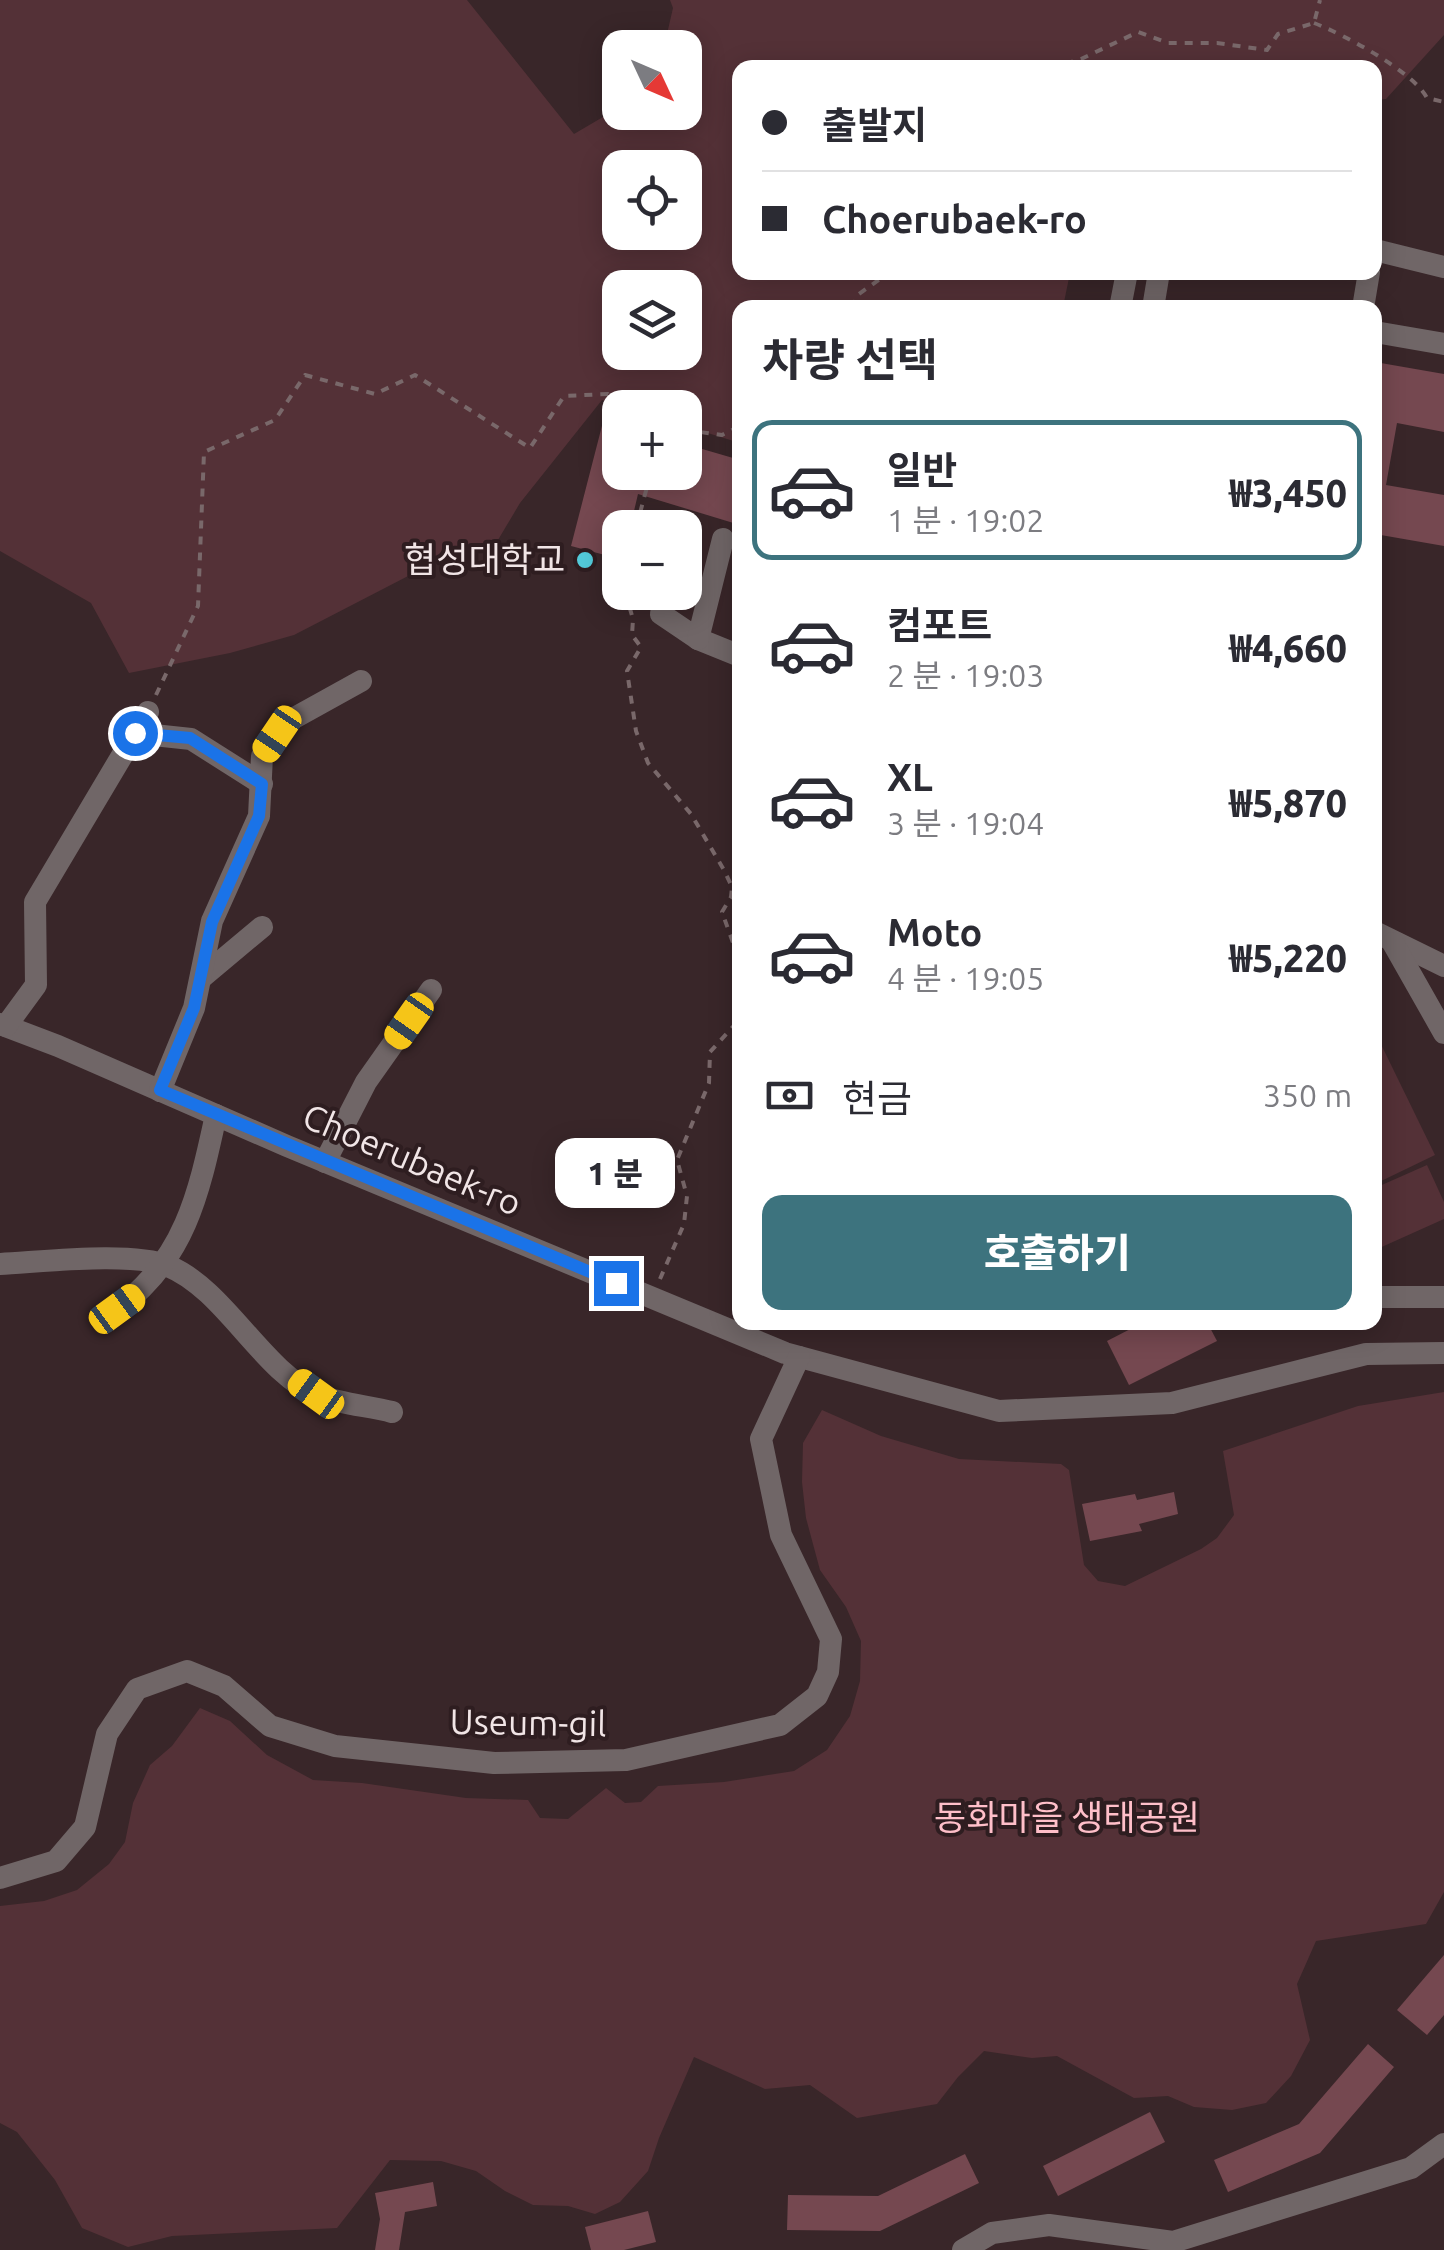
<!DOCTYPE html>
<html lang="ko">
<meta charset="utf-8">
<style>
body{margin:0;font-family:Ubuntu,"Noto Sans KR",sans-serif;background:#f7f7f7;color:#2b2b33;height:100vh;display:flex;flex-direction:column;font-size:38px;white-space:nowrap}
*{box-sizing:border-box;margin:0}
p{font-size:32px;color:#7c7c81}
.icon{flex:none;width:55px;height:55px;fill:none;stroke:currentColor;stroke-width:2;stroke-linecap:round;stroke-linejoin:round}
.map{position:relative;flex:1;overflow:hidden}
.details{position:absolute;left:732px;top:300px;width:650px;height:1030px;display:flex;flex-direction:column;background:#fff;border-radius:20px;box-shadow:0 5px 25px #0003}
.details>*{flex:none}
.top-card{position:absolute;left:732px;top:60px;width:650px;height:220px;border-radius:20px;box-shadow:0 5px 25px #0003;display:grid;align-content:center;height:220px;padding:0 30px;background:#fff}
.needle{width:65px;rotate:134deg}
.buttons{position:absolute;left:602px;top:30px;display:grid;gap:20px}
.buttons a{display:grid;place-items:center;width:100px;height:100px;border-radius:20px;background:#fff;box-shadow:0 5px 25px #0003;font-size:50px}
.end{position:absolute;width:45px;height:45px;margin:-22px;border:12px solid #1a73e8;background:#fff;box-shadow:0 0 0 5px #fff}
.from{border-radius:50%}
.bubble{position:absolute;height:70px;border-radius:20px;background:#fff;box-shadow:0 5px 25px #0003;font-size:32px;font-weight:800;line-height:70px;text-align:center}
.car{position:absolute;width:30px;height:60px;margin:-30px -15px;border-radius:12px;box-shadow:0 0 8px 2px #0007;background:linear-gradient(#f5c518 24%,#345 0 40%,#f5c518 0 76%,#345 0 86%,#f5c518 0)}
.top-card b{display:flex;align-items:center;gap:35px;height:95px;font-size:38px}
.top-card b+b{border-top:2px solid #e1e1e2}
.top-card i{width:25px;height:25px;background:#2b2b33}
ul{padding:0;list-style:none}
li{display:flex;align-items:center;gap:30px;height:140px;margin:0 20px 15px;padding:0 10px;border:5px solid transparent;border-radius:20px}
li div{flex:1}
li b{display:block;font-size:38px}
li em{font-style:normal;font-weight:800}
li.current{border-color:#3d737e}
li>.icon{width:90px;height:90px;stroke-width:1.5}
h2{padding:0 30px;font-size:45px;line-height:120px}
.pay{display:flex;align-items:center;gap:25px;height:110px;padding:0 30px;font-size:38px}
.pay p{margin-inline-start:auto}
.primary-button{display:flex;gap:20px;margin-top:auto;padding:20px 30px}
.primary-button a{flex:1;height:115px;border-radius:20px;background:#3d737e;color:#fff;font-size:40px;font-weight:800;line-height:115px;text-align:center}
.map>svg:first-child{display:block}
</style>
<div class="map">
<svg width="1444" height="2250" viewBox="0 0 1444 2250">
<rect width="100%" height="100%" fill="#392629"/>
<g fill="#543137" fill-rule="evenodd">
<path d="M0,0h467l107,134 46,-27v5h65v-64l-21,-1 9,-39 -3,-8h774v35l-58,64 -11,1v-32h-635v204l330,1 -7,34 -323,1v135l-55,-17v-18l-60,-1 -23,-7 -82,103 -22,37 -57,19 -147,76 -64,18 -101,20 -38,-70 -91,-52zM620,168h65v64h-65zM620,288h65v64h-65z"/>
<path d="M1375,1032l60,123 -60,29z"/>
<path d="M1427,1165l17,37v17l-69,31v-62z"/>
<path d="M1444,1392v500l-18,32 -110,17 -19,43 13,56 -19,36 -25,27 -34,7 -38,-3 -26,-11 -34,2 -77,-42 -25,2 -48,-7 -26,26 -21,27 -80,14 -47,-33 -45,4 -71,-32 -35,81 -11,33 -28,31 -25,12 -27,-8 -35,-1 -28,-14 -29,-20 -35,-10 -51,-1 -53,68 -165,8 -44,11 -46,-19 -27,-48 -38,-48 -17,-9v-217l44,-5 33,-11 32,-26 16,-22 8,-39 17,-38 22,-19 28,-38 30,13 37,34 46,25 49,3 104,15 62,2 12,18 28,1 38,-31 19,15 16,-1 17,-16 66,-4 70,-11 33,-21 23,-34 10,-35 1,-40 -15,-34 -26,-37 -14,-52 -4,-36 1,-39 19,-33 59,26 78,23 102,5 8,6 15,95 14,16 27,5 76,-37 16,-11 17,-23 -11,-64 135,-45z"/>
</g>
<g fill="#754850">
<path d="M1375,362l69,12v58l-47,-9 -11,62 58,10v51l-69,-12z"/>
<path d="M604,418l16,4v50h65v-28l55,16v65l-102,-31 -8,34h-10v31l-49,-13z"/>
<path d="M1144,1322h63l10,19 -88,44 -22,-44z"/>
<path d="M1174,1492l4,22 -39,10 3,7 -52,10 -8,-37 53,-10 2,6z"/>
<path d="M1444,1955v60l-17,20 -30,-25z"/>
<path d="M1368,2044l26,23 -74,86 -92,39 -14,-32 85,-36z"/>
<path d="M1150,2112l15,30 -107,54 -15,-30z"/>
<path d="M965,2154l14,29 -99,48 -93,-1 1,-35 90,1z"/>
<path d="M433,2182l4,24 -32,6 -6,38h-24l5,-31 -5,-26z"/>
<path d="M648,2211l8,31 -32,8h-33l-6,-23z"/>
</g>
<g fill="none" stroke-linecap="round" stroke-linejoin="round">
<g stroke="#79686a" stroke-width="4" stroke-dasharray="8 8" stroke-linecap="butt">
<path d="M1314,23c29,11 100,49 113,75l17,4"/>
<path d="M1050,68l31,-9 57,-27 30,11h49l50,7 11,-16 36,-11 6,-23"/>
<path d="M854,308l2,-12 34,-24"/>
<path d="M685,430l37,5 18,-9"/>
<path d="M636,528l15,-56"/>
<path d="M625,592l8,27 -1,16 9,12 -14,24 9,60 12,32 43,51 33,56 8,17 -1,10 -9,15 14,39 -1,30 5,10"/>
<path d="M156,695l42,-89 6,-154 71,-32 30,-45 70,19 40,-19 115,73 34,-52 44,-2 23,14"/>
<path d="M660,1279l24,-55 3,-28 -10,-36 32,-77 1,-31 30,-33"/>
</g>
<g stroke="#706667" stroke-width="22">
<path d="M1375,250l69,17"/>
<path d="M1120,308l7,-36"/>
<path d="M1153,308l6,-36"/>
<path d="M1363,308l6,-36"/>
<path d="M1375,332l69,12"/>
<path d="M665,592l-4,22 37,25 42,17"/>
<path d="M698,639l25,-100"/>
<path d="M135,733l56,6 71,45"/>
<path d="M1375,932l69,34"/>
<path d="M1393,943l51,90"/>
<path d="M201,978l61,-51"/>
<path d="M0,1024l58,22 229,100 498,207 214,58 173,-8 194,-49 78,-1"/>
<path d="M6,1026l30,-41 -1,-83 113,-190"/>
<path d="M160,1091l34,-83 18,-87 47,-105 3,-60 25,-34 74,-41"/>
<path d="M325,1162l41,-80 65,-92"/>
<path d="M0,1264c41,-2 132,-13 168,2 57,23 95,107 150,129 22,9 51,11 74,17"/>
<path d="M1375,1297h69"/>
<path d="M117,1309c68,-49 82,-116 99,-194"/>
<path d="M0,1878l56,-17 29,-34 22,-93 30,-45 50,-18 37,15 46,40 65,20 159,17 132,-3 154,-35 37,-29 11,-24 3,-33 -50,-104 -20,-96 38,-82"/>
<path d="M963,2250l29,-17 57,-8 124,17 238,-74 33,-24"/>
</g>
</g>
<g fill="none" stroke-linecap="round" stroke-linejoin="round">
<path stroke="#1a73e8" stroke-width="12" d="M135,733l55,5 72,46 -3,32 -47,106 -18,86 -34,82 456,193"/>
</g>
<circle fill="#53cbda" stroke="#2e1d20" stroke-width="4" cx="585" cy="560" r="10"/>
<g text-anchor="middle" stroke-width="8" stroke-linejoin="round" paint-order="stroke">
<g font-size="35" fill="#f1e5e6" stroke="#2e1d20" text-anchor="end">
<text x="565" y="572">협성대학교</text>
</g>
<g font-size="35" fill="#f1e5e6" stroke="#2e1d20">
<text transform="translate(412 1160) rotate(23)" y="12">Choerubaek-ro</text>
<text transform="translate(528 1723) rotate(1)" y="12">Useum-gil</text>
</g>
<g font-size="35" fill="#ffbfc9" stroke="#2e1d20">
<text x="1067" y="1830">동화마을 생태공원</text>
</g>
</g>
</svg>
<div class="buttons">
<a><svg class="needle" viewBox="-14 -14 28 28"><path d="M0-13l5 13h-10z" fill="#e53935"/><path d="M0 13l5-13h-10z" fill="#7c7c81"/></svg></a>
<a><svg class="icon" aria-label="locate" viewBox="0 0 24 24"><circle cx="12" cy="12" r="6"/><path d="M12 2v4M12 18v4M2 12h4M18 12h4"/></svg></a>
<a><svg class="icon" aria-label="layers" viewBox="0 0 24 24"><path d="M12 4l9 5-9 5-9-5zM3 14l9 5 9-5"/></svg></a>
<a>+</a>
<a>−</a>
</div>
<i class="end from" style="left:135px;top:733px"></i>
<i class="end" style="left:616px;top:1283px"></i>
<div class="bubble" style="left:555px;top:1138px;width:120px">1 분</div>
<i class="car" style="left:277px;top:734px;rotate:214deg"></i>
<i class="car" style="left:409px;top:1021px;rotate:215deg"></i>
<i class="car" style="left:117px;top:1309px;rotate:54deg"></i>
<i class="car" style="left:316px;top:1394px;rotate:306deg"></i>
<div class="top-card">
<b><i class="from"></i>출발지</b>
<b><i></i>Choerubaek-ro</b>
</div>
<section class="details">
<h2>차량 선택</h2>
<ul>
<li class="current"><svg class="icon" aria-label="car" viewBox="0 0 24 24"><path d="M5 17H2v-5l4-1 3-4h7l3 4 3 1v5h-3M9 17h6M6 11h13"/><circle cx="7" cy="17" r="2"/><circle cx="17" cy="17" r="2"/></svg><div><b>일반</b><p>1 분 · 19:02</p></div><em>₩3,450</em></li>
<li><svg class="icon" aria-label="car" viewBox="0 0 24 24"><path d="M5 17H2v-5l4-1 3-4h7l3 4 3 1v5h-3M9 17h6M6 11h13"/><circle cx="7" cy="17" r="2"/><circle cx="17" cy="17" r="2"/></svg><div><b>컴포트</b><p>2 분 · 19:03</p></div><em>₩4,660</em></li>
<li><svg class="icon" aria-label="car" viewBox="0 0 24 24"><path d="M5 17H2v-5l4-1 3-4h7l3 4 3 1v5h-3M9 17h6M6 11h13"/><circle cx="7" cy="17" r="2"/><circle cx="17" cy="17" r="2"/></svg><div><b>XL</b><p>3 분 · 19:04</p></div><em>₩5,870</em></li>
<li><svg class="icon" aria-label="car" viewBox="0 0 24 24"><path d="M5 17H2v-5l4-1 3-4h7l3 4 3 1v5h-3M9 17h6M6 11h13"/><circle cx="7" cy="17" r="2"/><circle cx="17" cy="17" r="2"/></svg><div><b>Moto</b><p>4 분 · 19:05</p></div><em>₩5,220</em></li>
</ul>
<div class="pay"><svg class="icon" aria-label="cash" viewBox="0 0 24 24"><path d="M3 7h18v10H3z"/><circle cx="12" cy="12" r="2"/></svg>현금<p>350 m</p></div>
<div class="primary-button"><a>호출하기</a></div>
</section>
</div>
